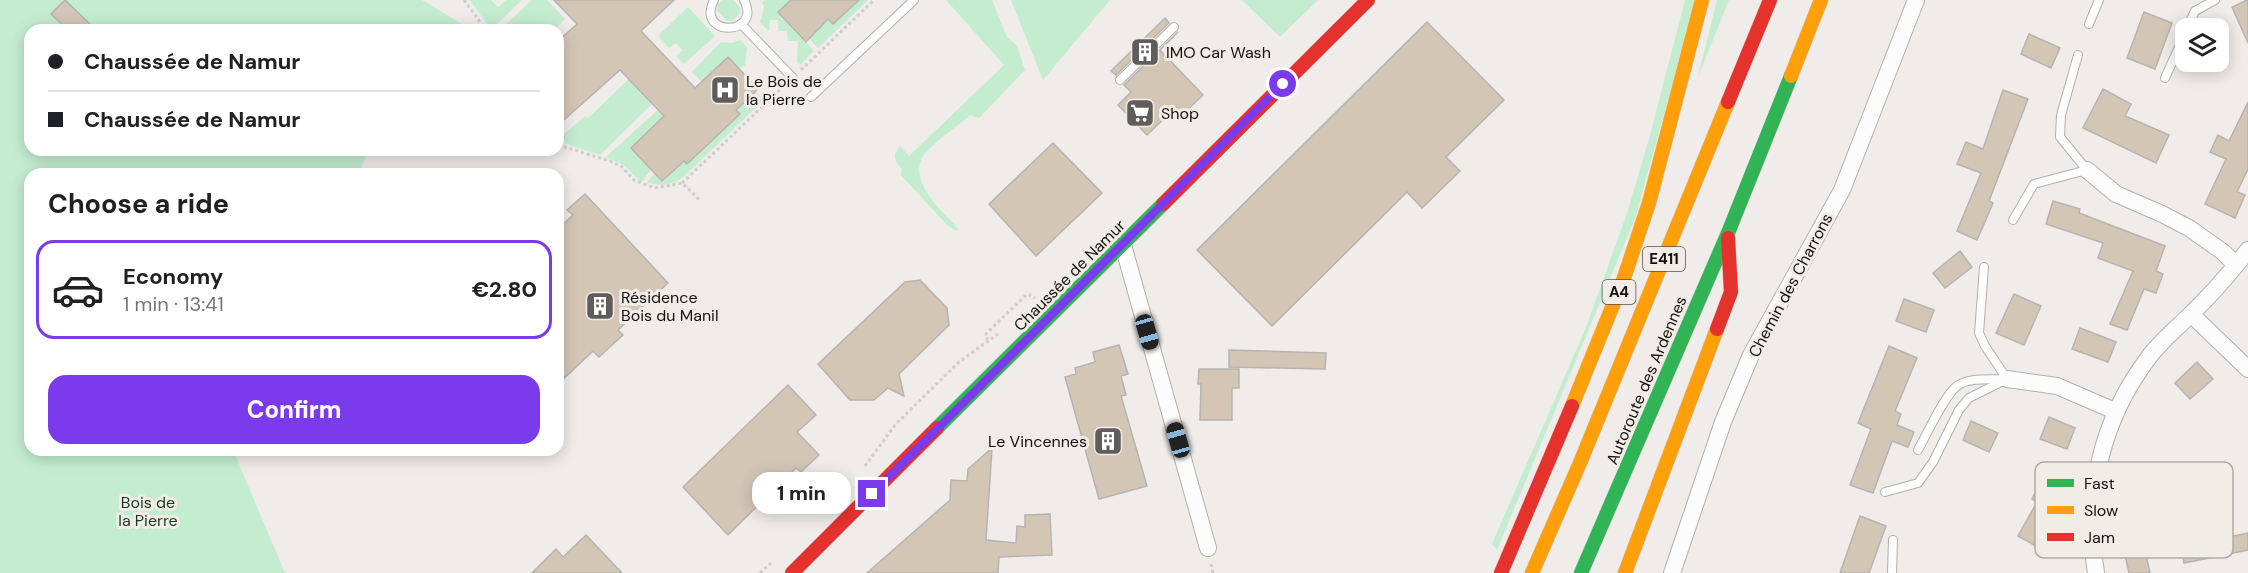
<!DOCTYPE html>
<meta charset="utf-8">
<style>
body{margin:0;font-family:"DM Sans",sans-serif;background:#f6f6f6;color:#202124;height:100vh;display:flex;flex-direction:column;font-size:22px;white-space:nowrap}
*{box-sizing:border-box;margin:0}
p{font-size:20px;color:#757577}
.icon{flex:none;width:33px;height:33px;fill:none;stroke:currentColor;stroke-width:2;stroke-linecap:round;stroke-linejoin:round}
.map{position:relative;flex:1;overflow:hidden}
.panel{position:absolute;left:24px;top:168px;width:540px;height:288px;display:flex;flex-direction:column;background:#fff;border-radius:18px;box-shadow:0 3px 15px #0003}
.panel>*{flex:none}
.banner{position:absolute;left:24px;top:24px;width:540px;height:132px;border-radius:18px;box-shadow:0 3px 15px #0003;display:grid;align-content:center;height:132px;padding:0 24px;background:#fff}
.fabs{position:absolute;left:2175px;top:18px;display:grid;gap:12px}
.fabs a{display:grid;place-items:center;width:54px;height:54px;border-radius:12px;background:#fff;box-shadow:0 3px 15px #0003;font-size:30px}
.end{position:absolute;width:27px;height:27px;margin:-14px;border:8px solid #7c3aed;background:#fff;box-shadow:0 0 0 3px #fff}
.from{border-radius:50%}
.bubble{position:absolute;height:42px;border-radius:18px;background:#fff;box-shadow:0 3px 15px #0003;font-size:20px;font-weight:800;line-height:42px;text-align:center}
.car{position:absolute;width:18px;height:36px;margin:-18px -9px;border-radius:8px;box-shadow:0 0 4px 2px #0007;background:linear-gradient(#222 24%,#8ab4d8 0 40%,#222 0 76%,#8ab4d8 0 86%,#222 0)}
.banner b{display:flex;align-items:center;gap:21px;height:57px;font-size:22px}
.banner b+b{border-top:2px solid #e0e0e0}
.banner i{width:15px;height:15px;background:#202124}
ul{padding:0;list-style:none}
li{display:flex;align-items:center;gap:18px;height:99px;margin:0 12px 9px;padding:0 12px;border:3px solid #e0e0e0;border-radius:18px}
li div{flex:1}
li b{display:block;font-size:22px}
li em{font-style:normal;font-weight:800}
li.active{border-color:#7c3aed}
li>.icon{width:54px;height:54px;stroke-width:1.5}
h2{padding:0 24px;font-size:27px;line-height:72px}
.cta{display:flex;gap:12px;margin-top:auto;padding:12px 24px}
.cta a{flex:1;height:69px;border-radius:18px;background:#7c3aed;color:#fff;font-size:24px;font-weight:800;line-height:69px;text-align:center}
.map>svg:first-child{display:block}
</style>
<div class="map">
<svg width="2248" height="573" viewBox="0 0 2248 573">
<rect width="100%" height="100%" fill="#efece9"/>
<g fill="#c4edd0">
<path d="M0,0h422l50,30h-442v120h338l-9,24h-329v276h203l52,123h-285z"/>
<path d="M470,0h21l7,7 8,-7h16l-31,30z"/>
<path d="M532,0h15l18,19 -11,11h-54z"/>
<path d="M723,0h10l7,7v7l-8,7h-5l-10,-11 1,-6z"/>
<path d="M765,0h26l-13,12 36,39 -14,14 -3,-3 1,-21h-10l-1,-10h-9v-11h-8l-1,11 -9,-9 4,-15 -2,-5z"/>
<path d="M859,0h9l-50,48 -9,-9 19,-20 5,5z"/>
<path d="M946,0h46l15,37 10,9 8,24 -46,48 -9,-3c-12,11 -37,28 -46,40 -18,25 19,58 35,74l-3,2 -9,-6 -46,-50 1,-6c-8,-8 -10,-14 -2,-23l9,10 95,-91z"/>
<path d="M1011,0h99l-67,80z"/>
<path d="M1242,0h76l-38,37z"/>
<path d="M1685,0h10l-59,216 -139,334 -5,-6 95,-219 40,-112 22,-74z"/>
<path d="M1717,0h12l-31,77z"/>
<path d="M688,7l27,29 -31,28 -8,-8 7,-6 -7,-7 -7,5 -11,-12z"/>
<path d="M740,40l7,7 -2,18 -6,4 -11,-12 -26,25 -10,-10 29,-30 11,1z"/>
<path d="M629,79l23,25 -52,51 -42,-14v-9l4,4 23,-20 3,2z"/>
<path d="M755,91l9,9 -82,78c-11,7 -23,9 -35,4l8,-9 8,8 21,-20 3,3 53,-50 -4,-4z"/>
<path d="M661,107l6,6 -36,35 20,22 -9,11h-2l-16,-16 -18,-8z"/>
</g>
<g fill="#d4c6b5" stroke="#b6b4b2" stroke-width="1.5">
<path d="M65,0l31,30h-28l-17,-16z"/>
<path d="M554,0h120l-33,31 54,57 33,-31 30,32 -22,21 4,4 -53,50 -3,-3 -22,20 -31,-33 33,-32 -44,-46 -62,55v-84l19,-17z"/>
<path d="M791,0h68l-26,24 -5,-5 -22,23 -28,-30z"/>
<path d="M2247,0h1v43l-16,-36z"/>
<path d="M2144,12l28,11 -17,46 -28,-11z"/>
<path d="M1165,18l4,5 -53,52 -5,-4z"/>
<path d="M1427,22l77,78 -58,57 14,14 -38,37 -15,-16 -135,134 -75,-76z"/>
<path d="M1178,32l-18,18 43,45 -20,19 -7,-7 -29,28 -29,-30 13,-13 -7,-7z"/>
<path d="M2029,34l31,14 -9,20 -30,-14z"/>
<path d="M2103,89l28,15 -6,12 44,19 -13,28 -73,-35z"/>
<path d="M2003,90l25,9 -39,102 4,2 -16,37 -20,-9 24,-58 -24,-9 9,-22 17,7z"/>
<path d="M2248,102v67l-11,23 8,3 -10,23 -30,-14 21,-45 -16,-7 8,-17 11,6z"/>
<path d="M1053,143l49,50 -66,63 -47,-52z"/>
<path d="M585,194l83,89 -50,47 5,5 -24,22 -6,-6 -35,33v-155l15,-14 -6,-5z"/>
<path d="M2053,201l27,8 -1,4 86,33 -9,25 7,3 -7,19 -12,-4 -17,41 -17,-6 23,-53 -35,-13 5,-15 -57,-19z"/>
<path d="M1960,251l12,16 -27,21 -12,-15z"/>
<path d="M920,280l27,28 2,17 -50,49 5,22 -16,-8 -14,12h-24l-32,-36 87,-82z"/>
<path d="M2014,294l27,12 -17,39 -28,-12z"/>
<path d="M1904,299l30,11 -8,22 -30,-11z"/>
<path d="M2080,328l36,14 -8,20 -36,-13z"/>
<path d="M1119,345l9,29 -7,2 5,19 -5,1 26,90 -48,13 -34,-122 11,-3 -1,-6 20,-6 -2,-10z"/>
<path d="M1889,346l28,12 -22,53 6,3 -4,11 17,7 -6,15 -16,-6 -19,52 -23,-8 21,-56 -13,-6z"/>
<path d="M1229,350l97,3 -1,16 -96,-2z"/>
<path d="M2197,362l16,17 -23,20 -15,-16z"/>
<path d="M1199,369h40v19h-7v32h-32l1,-36h-3z"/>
<path d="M788,385l28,30 -19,17 22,23 -18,17 -5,-4 -68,67 -45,-48z"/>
<path d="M2049,417l26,11 -8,21 -27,-10z"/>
<path d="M1971,421l27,12 -9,19 -26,-12z"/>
<path d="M992,448l-6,92 30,3 1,-17 8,1v-12l25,-1 2,41 -53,2 -1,16h-131l83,-73 1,-20 16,1 1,-12z"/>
<path d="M2044,475l21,11 -20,39 16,9 -11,20 -32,-18 19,-34 -5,-3z"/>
<path d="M1860,516l26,10 -17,47h-29z"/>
<path d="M2141,532l9,41h-21l-8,-36z"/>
<path d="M2248,533v17l-64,13 -4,-22 33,-7 2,6z"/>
<path d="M586,535l36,38h-90l24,-24 7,8z"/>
</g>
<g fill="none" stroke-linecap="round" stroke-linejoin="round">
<g stroke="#b2b1ae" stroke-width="10">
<g id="lane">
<path d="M714,0c-19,38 49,36 30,0"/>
<path d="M741,24l52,54"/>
<path d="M2089,24l10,-24"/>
<path d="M2187,28l8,-17 20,-11"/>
<path d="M2165,78l21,-46"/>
<path d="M1120,80l54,-53"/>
<path d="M811,97l103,-97"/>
<path d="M2013,220l21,-36 53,-14 -27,-33 1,-22 17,-60"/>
<path d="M1984,267l-5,66 6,13 22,33"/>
<path d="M1918,450c9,-16 26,-54 39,-64 12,-9 32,-6 46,-7"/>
<path d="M1885,492l33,-9 15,-21 26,-52 10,-12 38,-19"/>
<path d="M1892,573l1,-33"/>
</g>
</g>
<g stroke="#b2b1ae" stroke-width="18">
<g id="street">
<path d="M2087,170l29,24 46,20 27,14 34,24 13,13"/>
<path d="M1123,245l85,303"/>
<path d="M2191,314l57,55"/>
<path d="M2007,379l50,7 58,25"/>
<path d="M1672,573l51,-151 28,-67 91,-165 74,-190"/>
<path d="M2096,573c-12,-77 5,-153 53,-216 11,-15 27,-28 41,-42 21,-20 40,-42 58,-65"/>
</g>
</g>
<g stroke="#cac8c7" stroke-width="15">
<g id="fast">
<path d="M937,428l226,-224"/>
<path d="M1581,573l147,-340 63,-157"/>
</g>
</g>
<g stroke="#cac8c7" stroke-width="15">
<g id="slow">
<path d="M1791,76l30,-76"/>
<path d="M1572,406l52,-128 25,-75 53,-203"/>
<path d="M1532,573l48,-110 148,-361"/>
<path d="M1625,573l92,-244"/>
</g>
</g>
<g stroke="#cac8c7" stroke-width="15">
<g id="jam">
<path d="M1728,102l42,-102"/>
<path d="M1163,204l205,-204"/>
<path d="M1717,329l14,-37 -3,-54"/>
<path d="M792,573l145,-145"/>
<path d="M1501,573l71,-167"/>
</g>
</g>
<g stroke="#cecdcd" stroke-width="3" stroke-dasharray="3 3" stroke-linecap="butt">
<path d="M464,0l22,30"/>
<path d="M801,70l73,-70"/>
<path d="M558,145l52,16 11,5 13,14 20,8 28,-5 19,18"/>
<path d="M682,183l101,-96"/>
<path d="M988,340l-3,-5 42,-41 8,4"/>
<path d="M865,466l30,-41 64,-63 39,-28"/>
<path d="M1211,564l2,9"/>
<path d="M760,573l11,-10"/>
</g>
<use href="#lane" stroke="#fdfcfc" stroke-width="8"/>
<use href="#street" stroke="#fdfcfc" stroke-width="16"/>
<use href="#fast" stroke="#30b455" stroke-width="14"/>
<use href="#slow" stroke="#ff9f0a" stroke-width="14"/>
<use href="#jam" stroke="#e5322d" stroke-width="14"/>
</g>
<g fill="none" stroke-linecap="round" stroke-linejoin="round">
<path stroke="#7c3aed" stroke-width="8" d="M872,494l411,-410"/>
</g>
<defs>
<g id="building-square" transform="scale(1.5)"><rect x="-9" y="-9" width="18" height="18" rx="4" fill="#5f5d5b" stroke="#f2ece6"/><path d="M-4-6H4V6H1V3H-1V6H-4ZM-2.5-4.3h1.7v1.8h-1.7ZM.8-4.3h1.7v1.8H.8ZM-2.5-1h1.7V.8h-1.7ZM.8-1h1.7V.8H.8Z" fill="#fff"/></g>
<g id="hospital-square" transform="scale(1.5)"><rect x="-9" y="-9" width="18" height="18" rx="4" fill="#5f5d5b" stroke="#f2ece6"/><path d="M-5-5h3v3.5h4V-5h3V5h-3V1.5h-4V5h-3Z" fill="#fff"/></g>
<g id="supermarket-square" transform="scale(1.5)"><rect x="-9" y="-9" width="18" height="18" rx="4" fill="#5f5d5b" stroke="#f2ece6"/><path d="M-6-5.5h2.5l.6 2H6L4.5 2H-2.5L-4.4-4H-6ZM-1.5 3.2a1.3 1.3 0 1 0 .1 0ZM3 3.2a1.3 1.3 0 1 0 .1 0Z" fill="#fff"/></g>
</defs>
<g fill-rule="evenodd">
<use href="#building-square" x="1145" y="52"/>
<use href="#hospital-square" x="725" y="90"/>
<use href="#supermarket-square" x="1140" y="113"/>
<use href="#building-square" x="600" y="306"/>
<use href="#building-square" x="1108" y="441"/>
</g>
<g text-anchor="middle" stroke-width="6" stroke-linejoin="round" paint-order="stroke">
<g fill="#f2ece6" stroke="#54524f" stroke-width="1.5">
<rect x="1643" y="247" width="42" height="24" rx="4.5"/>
<rect x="1602.5" y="280" width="33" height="24" rx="4.5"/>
</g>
<g font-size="15" font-weight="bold" fill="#11100e">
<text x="1664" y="264">E411</text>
<text x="1619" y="297">A4</text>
</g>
<g font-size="16" fill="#11100e" stroke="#f2ece6" text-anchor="start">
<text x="1166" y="58">IMO Car Wash</text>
<text x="746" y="87">Le Bois de<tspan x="746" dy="18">la Pierre</tspan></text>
<text x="1161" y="119">Shop</text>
<text x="621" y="303">Résidence<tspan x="621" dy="18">Bois du Manil</tspan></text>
<text x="1087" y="447" text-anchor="end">Le Vincennes</text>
</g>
<g font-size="16" fill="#11100e" stroke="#f2ece6">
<text transform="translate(1069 275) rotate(-45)" y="6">Chaussée de Namur</text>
<text transform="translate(1790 285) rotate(-62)" y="6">Chemin des Charrons</text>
<text transform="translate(1646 380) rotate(-67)" y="6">Autoroute des Ardennes</text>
</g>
<g font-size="16" fill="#133b24" stroke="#f2ece6">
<text x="148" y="508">Bois de<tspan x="148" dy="18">la Pierre</tspan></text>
</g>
</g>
<rect x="2035" y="462" width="198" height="96" rx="9" fill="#f2ece6" stroke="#aeaaa5" stroke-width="1.5"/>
<rect x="2047" y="479" width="27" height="8" fill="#30b455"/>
<rect x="2047" y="506" width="27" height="8" fill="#ff9f0a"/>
<rect x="2047" y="533" width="27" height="8" fill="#e5322d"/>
<g font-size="16" fill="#11100e">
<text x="2084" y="489">Fast</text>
<text x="2084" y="516">Slow</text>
<text x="2084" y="543">Jam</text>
</g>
</svg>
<div class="fabs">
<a><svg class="icon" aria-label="layers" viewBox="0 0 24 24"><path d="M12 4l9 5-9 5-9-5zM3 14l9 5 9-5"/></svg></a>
</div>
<i class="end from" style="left:1283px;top:84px"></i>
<i class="end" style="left:872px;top:494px"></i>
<div class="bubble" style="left:752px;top:472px;width:99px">1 min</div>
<i class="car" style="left:1147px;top:332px;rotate:164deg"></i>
<i class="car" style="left:1178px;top:440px;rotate:344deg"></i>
<div class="banner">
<b><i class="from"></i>Chaussée de Namur</b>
<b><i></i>Chaussée de Namur</b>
</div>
<section class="panel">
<h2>Choose a ride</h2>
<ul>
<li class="active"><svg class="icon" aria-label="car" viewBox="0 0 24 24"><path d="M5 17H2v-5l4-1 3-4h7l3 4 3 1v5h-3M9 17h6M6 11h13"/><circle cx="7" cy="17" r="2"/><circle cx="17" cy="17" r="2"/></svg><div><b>Economy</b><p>1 min · 13:41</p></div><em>€2.80</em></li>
</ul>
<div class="cta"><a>Confirm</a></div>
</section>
</div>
